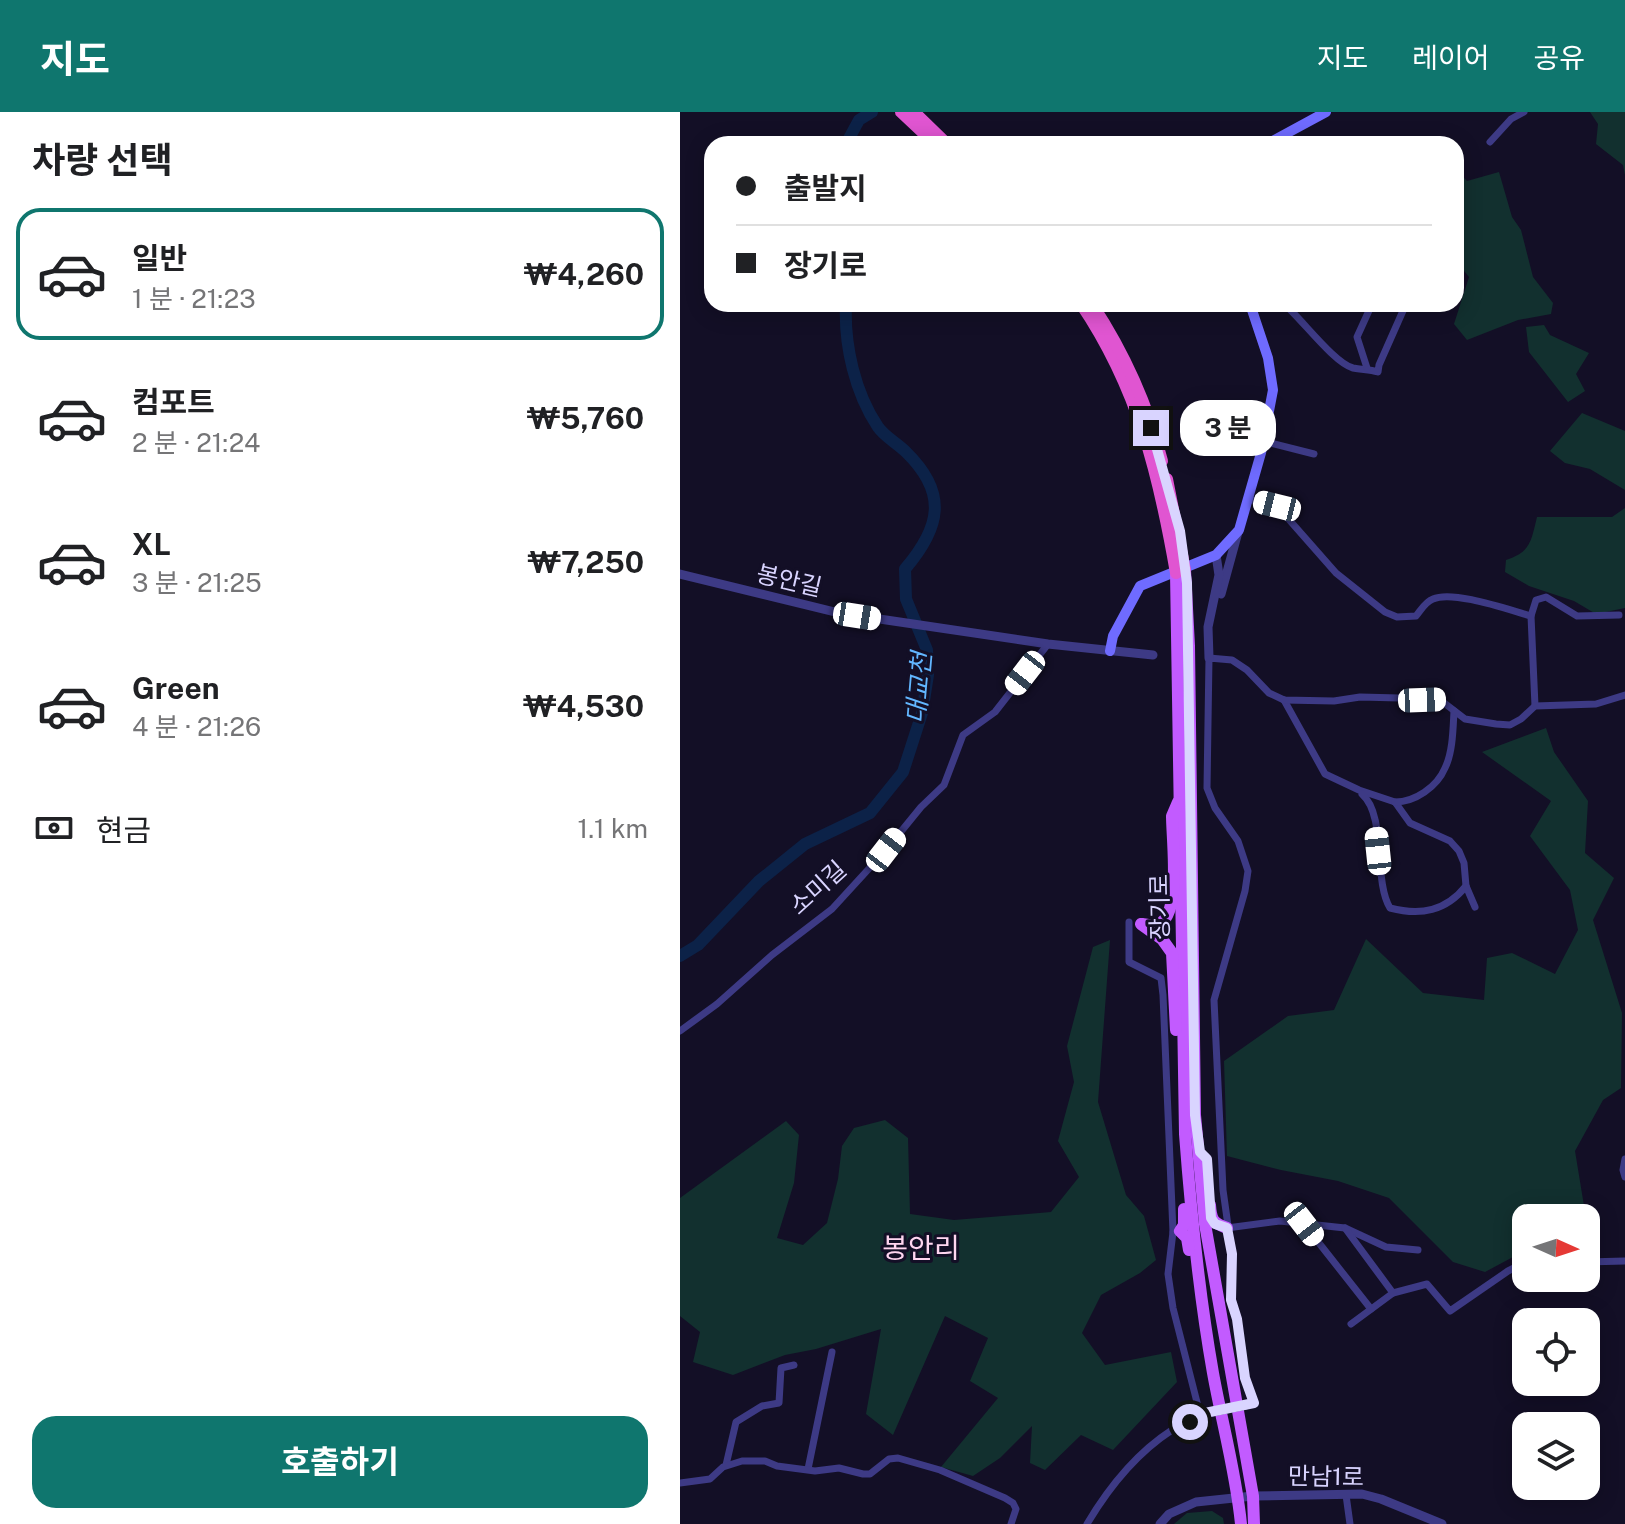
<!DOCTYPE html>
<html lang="ko">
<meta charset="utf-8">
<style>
body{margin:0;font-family:"Public Sans","Noto Sans KR",sans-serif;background:#f6f6f6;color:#202124;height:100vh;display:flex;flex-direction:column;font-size:30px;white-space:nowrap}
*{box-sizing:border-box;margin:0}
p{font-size:26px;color:#757577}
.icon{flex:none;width:44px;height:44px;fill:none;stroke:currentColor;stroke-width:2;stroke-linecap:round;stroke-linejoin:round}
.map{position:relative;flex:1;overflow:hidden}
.panel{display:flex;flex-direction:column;background:#fff;width:680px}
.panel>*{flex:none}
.top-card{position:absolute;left:24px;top:24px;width:760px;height:176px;border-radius:24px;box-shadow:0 4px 20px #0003;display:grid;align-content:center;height:176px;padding:0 32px;background:#fff}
.needle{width:52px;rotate:93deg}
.tools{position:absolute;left:832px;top:1092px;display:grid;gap:16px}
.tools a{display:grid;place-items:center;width:88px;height:88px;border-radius:16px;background:#fff;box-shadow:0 4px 20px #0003;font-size:40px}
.end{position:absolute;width:36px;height:36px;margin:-18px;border:10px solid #d9d4ff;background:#111;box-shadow:0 0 0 4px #111}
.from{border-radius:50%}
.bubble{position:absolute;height:56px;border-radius:24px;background:#fff;box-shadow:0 4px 20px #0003;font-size:26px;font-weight:700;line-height:56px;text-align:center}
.car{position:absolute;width:24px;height:48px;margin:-24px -12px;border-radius:10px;box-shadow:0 0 6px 2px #0007;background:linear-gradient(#fff 24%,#345 0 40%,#fff 0 76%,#345 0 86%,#fff 0)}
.top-card b{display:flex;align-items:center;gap:28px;height:76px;font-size:30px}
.top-card b+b{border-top:2px solid #e0e0e0}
.top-card i{width:20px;height:20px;background:#202124}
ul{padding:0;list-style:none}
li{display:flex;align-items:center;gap:24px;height:132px;margin:0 16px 12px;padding:0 16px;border:4px solid transparent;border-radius:24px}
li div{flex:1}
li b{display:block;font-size:30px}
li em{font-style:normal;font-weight:700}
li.selected{border-color:#0f766e}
li>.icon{width:72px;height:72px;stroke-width:1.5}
h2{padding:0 32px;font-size:36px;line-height:96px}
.pay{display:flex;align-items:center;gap:20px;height:88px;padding:0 32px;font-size:30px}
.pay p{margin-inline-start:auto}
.cta{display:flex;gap:16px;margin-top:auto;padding:16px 32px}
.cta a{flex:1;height:92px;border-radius:24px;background:#0f766e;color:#fff;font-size:32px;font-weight:700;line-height:92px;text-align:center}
header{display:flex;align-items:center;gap:48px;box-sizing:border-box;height:112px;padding:0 40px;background:#0f766e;color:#fff}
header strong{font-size:38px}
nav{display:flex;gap:44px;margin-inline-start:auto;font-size:28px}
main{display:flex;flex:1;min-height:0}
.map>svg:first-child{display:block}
</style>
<header>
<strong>지도</strong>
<nav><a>지도</a><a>레이어</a><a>공유</a></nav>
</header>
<main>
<section class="panel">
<h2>차량 선택</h2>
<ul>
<li class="selected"><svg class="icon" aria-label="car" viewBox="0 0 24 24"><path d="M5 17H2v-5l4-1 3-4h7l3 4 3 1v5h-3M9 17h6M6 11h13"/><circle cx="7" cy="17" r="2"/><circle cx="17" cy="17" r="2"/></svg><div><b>일반</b><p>1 분 · 21:23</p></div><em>₩4,260</em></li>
<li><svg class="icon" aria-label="car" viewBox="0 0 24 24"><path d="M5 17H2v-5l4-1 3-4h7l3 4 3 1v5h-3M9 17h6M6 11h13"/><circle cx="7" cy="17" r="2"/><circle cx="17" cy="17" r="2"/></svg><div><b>컴포트</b><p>2 분 · 21:24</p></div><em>₩5,760</em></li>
<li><svg class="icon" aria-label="car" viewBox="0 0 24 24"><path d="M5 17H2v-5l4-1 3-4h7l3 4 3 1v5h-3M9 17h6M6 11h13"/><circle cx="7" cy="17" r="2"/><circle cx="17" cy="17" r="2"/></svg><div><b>XL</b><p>3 분 · 21:25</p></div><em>₩7,250</em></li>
<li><svg class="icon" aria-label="car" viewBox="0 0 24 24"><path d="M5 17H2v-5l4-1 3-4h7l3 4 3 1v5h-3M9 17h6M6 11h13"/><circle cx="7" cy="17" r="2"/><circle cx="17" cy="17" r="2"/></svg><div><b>Green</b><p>4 분 · 21:26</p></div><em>₩4,530</em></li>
</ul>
<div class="pay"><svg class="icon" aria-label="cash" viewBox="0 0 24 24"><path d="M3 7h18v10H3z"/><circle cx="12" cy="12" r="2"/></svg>현금<p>1.1 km</p></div>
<div class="cta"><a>호출하기</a></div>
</section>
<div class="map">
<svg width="945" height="1412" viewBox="0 0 945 1412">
<rect width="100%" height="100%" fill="#130f26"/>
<g fill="#12302f">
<path d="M910,0h35v63l-2,-10 -27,-21 2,-20z"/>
<path d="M776,57l11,12 32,-9 13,45 9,13 12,47 20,26 -2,11 -33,6 -51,20 -13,-16 15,-47 -13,-16z"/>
<path d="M864,213l6,10 39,18 -13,21 9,17 -17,11 -39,-50 -3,-25z"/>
<path d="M902,301l43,18v59l-35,-21 -25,-6 -15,-12z"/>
<path d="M945,396v100l-29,6 -22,-13 -45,-15 -24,-14 1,-12c25,-8 25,-19 31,-43h75z"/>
<path d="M866,616l8,24 34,49 -3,52 29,25 -21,42 29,93 -1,75 -18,12 -28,51 11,67h-60v32l-41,22 -32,-10 -64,-64 -51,-17 -57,-11 -54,-14 -3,-95 64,-45 46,-6 32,-71 57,54 61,7 3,-42 25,-5 43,21 23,-44 -8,-40 -40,-54 21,-35 -69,-49z"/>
<path d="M430,828l-12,162 28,93 18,21 12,44 -16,13 -39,22 -19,38 23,32 66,-13 6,30 -64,68 -32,-15 -36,35 -15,-7 2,-37 -32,32 -27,18 -32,-9 57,-69 -28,-17 18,-43 -43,-22 -52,119 -27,-21 15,-85 -65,20 -31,6 -52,20 -40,-13 7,-30 -20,-16v-118l106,-77 13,14 -5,48 -17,55 26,7 24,-22 11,-44 4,-33 12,-18 31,-8 23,18 2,76 44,6 97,-8 28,-35 -21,-36 16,-59 -7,-36 26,-99z"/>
<path d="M532,1399l11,7 1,6h-50l13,-11z"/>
</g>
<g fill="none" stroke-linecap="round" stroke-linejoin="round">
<g stroke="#0c2248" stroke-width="12">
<path d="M166,32l13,-24 13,-8"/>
<path d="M0,844l18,-11 61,-64 46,-37 65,-31 33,-41 19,-59 6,-38 -1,-25 -21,-51 -1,-30c36,-42 43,-76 1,-117 -9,-9 -21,-15 -28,-25 -23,-34 -34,-82 -32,-123"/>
</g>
<g stroke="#3d3a85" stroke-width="7">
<path d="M810,30l21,-23 13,-7"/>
<path d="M604,192c17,14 50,59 69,64 9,2 16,1 25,4l1,-7 27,-61"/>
<path d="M687,256l-10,-31 15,-33"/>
<path d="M583,329l51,13"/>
<path d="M568,387l29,7 59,67 49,39 12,5 19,-1c5,-6 9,-14 17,-17 20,-9 76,11 98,17"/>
<path d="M604,588l41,74 34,16 36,12 15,21 40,18 9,10 5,12 2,23 9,21"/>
<path d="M855,594l-4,-90 5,-16 10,-3 31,19 42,-1"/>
<path d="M682,682c25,22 11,86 28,114 31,8 56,3 76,-22"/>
<path d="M715,690c20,0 42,-15 50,-34 8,-16 8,-40 9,-57"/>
<path d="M449,810v40l32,16 2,17 10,237"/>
<path d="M0,919l37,-27 55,-49 60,-46 54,-59 35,-43 23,-22 19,-50 32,-23 53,-68"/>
<path d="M945,1047l-2,11 2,7"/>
<path d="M624,1112l67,85"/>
<path d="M547,1116l53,-7 65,7 41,19 32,3"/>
<path d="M665,1116l48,65 34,-9 23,27 58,-40 18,-9"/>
<path d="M496,1120h-3l-5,42 5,34 27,106"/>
<path d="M906,1150l39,-1"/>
<path d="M671,1212l42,-31"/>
<path d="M566,1294l8,-3 -9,-25 -8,-59 -6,-19 1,-46 -9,-64 -9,-190 31,-109 3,-20 -10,-30 -23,-33 -8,-20 2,-130 23,2 15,10 22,23 15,7 50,1 26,-4 79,2 26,20 31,5 14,1 11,-6 14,-13 61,-2 29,-9"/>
<path d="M46,1353l10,-43 26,-16 17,-3 2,-35 13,-3"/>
<path d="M128,1357l24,-117"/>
<path d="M0,1371l30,-4 13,-12 19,-6h23l12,5 38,5 24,-3 24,6h7l19,-15 9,-1 42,12 65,28 8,5 3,6 -5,15"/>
<path d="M666,1383l4,29"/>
<path d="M407,1412c22,-37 48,-70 85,-94 9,-6 19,-9 28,-16"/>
</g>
<g stroke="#3d3a85" stroke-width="9">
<path d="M0,462l159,39 209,31 105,11"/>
<path d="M541,482l17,-62"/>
<path d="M529,546l-1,-31 11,-52 -3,-20"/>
<path d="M480,1412l9,-10 27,-12 57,-6 109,-2 19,5 61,25"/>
</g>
<g stroke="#6f6bff" stroke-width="10">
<path d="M587,32l59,-32"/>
<path d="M430,539l3,-15 27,-50 76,-31 23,-25 22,-77 12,-63 -5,-32 -18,-54"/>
</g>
<g stroke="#c25bff" stroke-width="12">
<path d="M505,458l4,76 6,469 10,109 48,272 1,28"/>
<path d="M496,461l9,561c6,80 14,160 28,239 9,50 23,100 28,151"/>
<path d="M461,812l21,15 10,14 4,77"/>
<path d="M462,812c7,1 13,3 19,-1 20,-14 11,-83 11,-107l6,-14"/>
<path d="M530,1093c1,15 3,18 17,23"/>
<path d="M504,1097v16l-4,6 7,7 2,12"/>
</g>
<g stroke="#e055d1" stroke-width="12">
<path d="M221,0l34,32"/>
<path d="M234,0l33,32"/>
<path d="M401,192c57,84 78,171 95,269"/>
<path d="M412,192c31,47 56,102 70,157"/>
<path d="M487,367l18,91"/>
</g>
<path stroke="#3d3a85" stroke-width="7" d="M527,1302l39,-8"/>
</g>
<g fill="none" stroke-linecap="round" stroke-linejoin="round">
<path stroke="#d9d4ff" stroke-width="10" d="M471,316l29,103 7,52 8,532 5,37 7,7 4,59 4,6 12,4 5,26 -1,46 6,19 8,59 9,25 -54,11 -10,8"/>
</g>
<g text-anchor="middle" stroke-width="6" stroke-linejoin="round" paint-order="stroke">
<g font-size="24" fill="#d9d4ff" stroke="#130f26">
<text transform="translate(109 469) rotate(13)" y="8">봉안길</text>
<text transform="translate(138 776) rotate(-42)" y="8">소미길</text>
<text transform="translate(480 795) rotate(-91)" y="8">장기로</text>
<text transform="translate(646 1365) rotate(1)" y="8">만남1로</text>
</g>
<g font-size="26" font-style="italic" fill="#62b6ff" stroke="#130f26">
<text transform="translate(239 576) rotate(-85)" y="9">대교천</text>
</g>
<g font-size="28" fill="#ffd6f0" stroke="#130f26">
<text x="241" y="1146">봉안리</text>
</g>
</g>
</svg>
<div class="tools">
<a><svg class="needle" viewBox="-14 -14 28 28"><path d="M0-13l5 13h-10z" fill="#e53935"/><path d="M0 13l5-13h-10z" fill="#757577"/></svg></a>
<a><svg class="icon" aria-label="locate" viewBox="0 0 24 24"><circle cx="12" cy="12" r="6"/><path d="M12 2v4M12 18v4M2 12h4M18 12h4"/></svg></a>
<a><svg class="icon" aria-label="layers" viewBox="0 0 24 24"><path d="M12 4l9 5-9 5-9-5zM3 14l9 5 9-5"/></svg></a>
</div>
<i class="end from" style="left:510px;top:1310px"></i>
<i class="end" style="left:471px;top:316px"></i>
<div class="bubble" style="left:500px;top:288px;width:96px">3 분</div>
<i class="car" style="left:597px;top:394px;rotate:284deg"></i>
<i class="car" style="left:177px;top:504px;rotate:99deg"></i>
<i class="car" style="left:345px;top:561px;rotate:218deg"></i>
<i class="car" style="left:742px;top:588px;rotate:88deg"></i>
<i class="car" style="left:206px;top:738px;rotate:38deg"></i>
<i class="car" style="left:698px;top:739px;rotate:354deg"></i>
<i class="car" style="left:624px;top:1112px;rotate:142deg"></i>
<div class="top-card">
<b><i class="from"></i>출발지</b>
<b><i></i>장기로</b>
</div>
</div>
</main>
